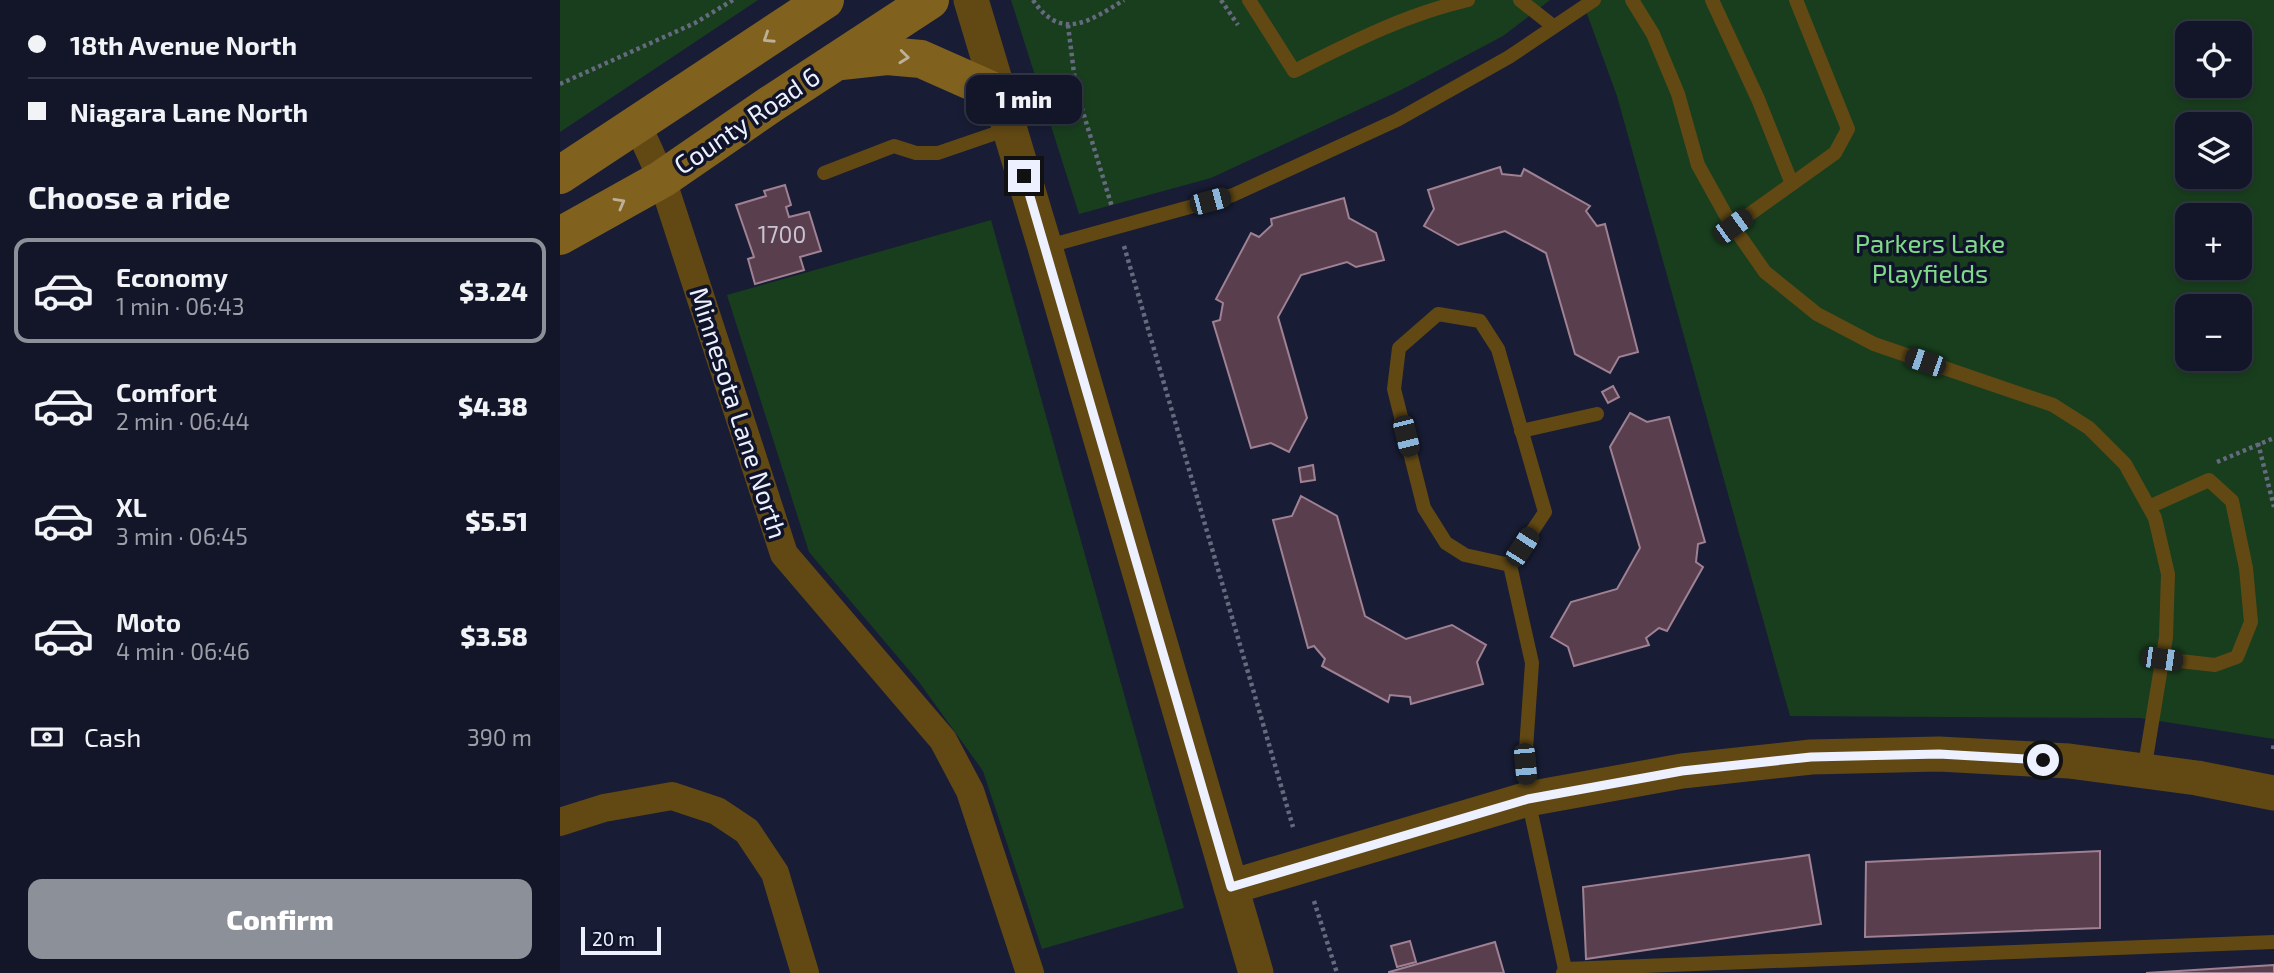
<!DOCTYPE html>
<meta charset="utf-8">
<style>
body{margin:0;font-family:"Exo 2",sans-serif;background:#1b1f30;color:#f1f3f6;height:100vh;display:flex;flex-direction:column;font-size:26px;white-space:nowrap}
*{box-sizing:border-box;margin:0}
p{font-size:23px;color:#9c9fa8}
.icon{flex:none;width:38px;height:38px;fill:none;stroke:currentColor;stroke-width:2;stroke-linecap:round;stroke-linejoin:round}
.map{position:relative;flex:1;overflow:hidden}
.panel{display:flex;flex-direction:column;background:#121628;width:560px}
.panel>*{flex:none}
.hud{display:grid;align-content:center;height:154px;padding:0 28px;background:#121628}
.tools{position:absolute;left:1615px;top:21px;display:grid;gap:14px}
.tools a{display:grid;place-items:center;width:77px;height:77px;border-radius:14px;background:#121628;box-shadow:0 4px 10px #0003,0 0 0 2px #313545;font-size:35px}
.scale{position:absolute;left:21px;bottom:18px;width:80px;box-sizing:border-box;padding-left:7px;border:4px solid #edf0fe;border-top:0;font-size:19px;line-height:24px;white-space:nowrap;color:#edf0fe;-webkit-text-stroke:5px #10142a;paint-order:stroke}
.end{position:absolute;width:32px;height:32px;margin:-16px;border:9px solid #edf0fe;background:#111;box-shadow:0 0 0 4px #111}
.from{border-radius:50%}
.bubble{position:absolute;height:49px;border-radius:14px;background:#121628;box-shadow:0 4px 10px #0003,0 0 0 2px #313545;font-size:23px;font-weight:800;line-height:49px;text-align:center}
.car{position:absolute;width:21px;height:42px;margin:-21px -10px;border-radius:9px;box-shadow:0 0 5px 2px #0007;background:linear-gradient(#222 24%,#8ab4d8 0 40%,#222 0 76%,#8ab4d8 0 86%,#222 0)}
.hud b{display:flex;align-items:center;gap:24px;height:66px;font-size:26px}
.hud b+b{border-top:2px solid #313545}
.hud i{width:18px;height:18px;background:#f1f3f6}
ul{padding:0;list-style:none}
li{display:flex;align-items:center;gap:21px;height:105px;margin:0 14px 10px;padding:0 14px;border:4px solid transparent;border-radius:14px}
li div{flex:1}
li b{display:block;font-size:26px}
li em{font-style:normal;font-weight:800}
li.selected{border-color:#8c9099}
li>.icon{width:63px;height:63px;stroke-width:1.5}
h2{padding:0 28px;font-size:32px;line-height:84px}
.pay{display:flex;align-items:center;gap:18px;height:77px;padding:0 28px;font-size:26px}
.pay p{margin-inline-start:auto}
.button{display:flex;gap:14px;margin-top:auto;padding:14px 28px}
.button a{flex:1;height:80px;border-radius:14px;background:#8c9099;color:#fff;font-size:28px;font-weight:800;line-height:80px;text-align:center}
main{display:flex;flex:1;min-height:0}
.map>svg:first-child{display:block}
</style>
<main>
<section class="panel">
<div class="hud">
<b><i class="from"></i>18th Avenue North</b>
<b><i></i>Niagara Lane North</b>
</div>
<h2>Choose a ride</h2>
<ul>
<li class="selected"><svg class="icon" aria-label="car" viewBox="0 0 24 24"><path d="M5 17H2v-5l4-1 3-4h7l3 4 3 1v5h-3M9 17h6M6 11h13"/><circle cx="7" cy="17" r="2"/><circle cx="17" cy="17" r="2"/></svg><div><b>Economy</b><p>1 min · 06:43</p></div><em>$3.24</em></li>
<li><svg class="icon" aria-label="car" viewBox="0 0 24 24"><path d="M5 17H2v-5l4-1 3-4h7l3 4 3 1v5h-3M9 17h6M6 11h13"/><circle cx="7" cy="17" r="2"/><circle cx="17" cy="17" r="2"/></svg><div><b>Comfort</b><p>2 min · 06:44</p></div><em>$4.38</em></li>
<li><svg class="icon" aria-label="car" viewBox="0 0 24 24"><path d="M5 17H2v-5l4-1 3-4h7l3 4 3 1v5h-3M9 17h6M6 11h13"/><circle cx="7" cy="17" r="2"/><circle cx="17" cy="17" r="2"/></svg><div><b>XL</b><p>3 min · 06:45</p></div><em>$5.51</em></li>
<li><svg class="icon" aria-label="car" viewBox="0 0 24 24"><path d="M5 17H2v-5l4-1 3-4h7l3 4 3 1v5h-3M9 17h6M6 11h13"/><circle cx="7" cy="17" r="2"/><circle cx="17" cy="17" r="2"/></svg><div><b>Moto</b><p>4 min · 06:46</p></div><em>$3.58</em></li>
</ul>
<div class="pay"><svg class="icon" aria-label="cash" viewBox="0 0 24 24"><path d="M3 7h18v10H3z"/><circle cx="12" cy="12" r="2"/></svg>Cash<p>390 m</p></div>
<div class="button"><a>Confirm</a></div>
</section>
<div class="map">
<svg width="1714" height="973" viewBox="0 0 1714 973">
<rect width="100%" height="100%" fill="#181d35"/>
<g fill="#193e1e" fill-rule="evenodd">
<path d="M0,0h198l-198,132z"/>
<path d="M451,0h539l-47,36 -102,54 -190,88 -132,36z"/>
<path d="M1022,0h692v739l-134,-21 -350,-2 -173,-620zM1628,33h52v53h-52zM1628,124h52v53h-52zM1628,215h52v53h-52zM1628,306h52v53h-52z"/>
<path d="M431,220l193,688 -142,41 -59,-178 -64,-89 -110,-130 -82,-257z"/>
</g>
<g fill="#593e4e" stroke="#9f8193" stroke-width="2">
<path d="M940,167l2,7 19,2 3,-7 66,37 -4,5 11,15 8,-2 33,128 -19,5 -9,16 -35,-19 -29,-101 -41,-22 -47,14 -34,-19 10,-17 -6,-19z"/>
<path d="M225,185l6,20 -5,2 3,10 20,-5 12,39 -21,6 4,13 -49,14 -7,-25 6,-2 -18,-52 30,-9 -2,-5z"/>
<path d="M784,198l5,20 27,15 8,27 -28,7 -9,-5 -46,13 -23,42 29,101 -18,34 -18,-9 -20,5 -38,-126 7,-2 3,-17 -7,-4 35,-66 8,4 13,-12 -1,-6z"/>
<path d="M1053,386l6,11 -11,6 -6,-11z"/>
<path d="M1070,413l17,9 22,-5 36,125 -7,2 -2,18 7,5 -36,64 -8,-3 -13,10 3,7 -75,21 -6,-19 -17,-10 20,-35 46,-13 23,-41 -30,-101z"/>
<path d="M753,465l2,15 -14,2 -2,-14z"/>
<path d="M741,496l36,20 28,100 41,23 46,-14 34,20 -9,17 6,22 -72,20 -1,-7 -20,-2 -2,7 -66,-36 3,-7 -11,-13 -6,2 -35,-128 19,-4z"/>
<path d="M1540,851v77l-235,9 1,-75z"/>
<path d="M1249,855l12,69 -235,35 -3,-72z"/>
<path d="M850,941l6,21 -19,5 -6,-21z"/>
<path d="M935,942l9,31h-115v-1z"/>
<path d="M1714,965v8h-128z"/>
</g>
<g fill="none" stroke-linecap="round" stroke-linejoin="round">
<g stroke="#666a7f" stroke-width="4.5" stroke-dasharray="3.5 3.5" stroke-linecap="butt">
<path d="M473,0c28,42 57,21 91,0"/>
<path d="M661,0l17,25"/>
<path d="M508,25l8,64 36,118"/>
<path d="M0,84l135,-61 38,-23"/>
<path d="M564,246l169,581"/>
<path d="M1698,443l16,64"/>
<path d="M1657,462l57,-24"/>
<path d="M1713,749l1,-7"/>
<path d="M754,901l23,72"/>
</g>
<g stroke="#624914" stroke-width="14">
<path d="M689,0l45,71c58,-29 110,-56 174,-71"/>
<path d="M960,0l33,26"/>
<path d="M1072,0l21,34 25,60 20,71 30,54 37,53 52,42 57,30 179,61 36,23 36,36 30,54 13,56 -2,63 -22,134"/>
<path d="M1152,0l46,99 34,85"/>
<path d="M264,173l70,-27 22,7h22l70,-24"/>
<path d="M1173,226l102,-73 13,-24 -52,-129"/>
<path d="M485,247l188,-52 164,-75 112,-63 85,-57"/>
<path d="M961,431l76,-17"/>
<path d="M1589,507l60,-27 23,21 14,67 5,54 -14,35 -22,8 -53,-6"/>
<path d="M950,565l35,-53 -47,-163 -18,-28 -42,-7 -39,34 -5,41 30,119 22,35 19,12 45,10 22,98 -7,100 3,36 37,170 -2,4"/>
<path d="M1005,969l709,-27"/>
</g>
<g stroke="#624914" stroke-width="28">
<path d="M77,124l25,55 122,375 159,186 27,51 60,182"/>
<path d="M0,822l44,-14 68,-12 45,15 30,20 28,42 30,100"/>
</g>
<g stroke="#624914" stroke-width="35">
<path d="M411,0l74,247 211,726"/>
<path d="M671,887l297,-88 154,-28 129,-14 128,-3 130,7 128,17 77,15"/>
</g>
<g stroke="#81611e" stroke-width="38">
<path d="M281,61l46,-5 34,3 79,35"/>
<path d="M0,175l265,-175"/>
<path d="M0,236l102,-57 109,-75 159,-104"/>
</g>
</g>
<defs><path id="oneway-chevron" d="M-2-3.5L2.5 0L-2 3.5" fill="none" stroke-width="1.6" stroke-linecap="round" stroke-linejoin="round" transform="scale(1.75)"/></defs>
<g stroke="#bcb099">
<use href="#oneway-chevron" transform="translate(208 38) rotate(147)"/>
<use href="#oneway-chevron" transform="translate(344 57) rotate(6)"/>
<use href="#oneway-chevron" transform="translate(60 203) rotate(-29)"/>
</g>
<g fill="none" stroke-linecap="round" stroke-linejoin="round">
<path stroke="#edf0fe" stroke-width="9" d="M464,176l207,711 297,-88 154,-28 129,-14 128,-3 104,6"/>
</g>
<g text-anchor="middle" stroke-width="7" stroke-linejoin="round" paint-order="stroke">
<g font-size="23" fill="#c8c4d2">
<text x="222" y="243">1700</text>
</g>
<g font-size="26" fill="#edf0fe" stroke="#10142a">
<text transform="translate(187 121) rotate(-34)" y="9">County Road 6</text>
<text transform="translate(178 413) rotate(72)" y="9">Minnesota Lane North</text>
</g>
<g font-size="26" fill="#80d889" stroke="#10142a">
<text x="1370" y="253">Parkers Lake<tspan x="1370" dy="30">Playfields</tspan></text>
</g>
</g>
</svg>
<div class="tools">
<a><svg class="icon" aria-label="locate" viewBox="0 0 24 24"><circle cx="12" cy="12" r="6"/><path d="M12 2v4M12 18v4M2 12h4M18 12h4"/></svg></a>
<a><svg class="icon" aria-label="layers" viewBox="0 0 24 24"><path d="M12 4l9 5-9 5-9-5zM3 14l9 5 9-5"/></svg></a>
<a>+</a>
<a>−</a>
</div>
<div class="scale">20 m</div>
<i class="end from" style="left:1483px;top:760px"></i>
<i class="end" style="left:464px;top:176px"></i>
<div class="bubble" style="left:406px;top:75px;width:116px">1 min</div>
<i class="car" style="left:650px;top:201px;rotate:75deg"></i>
<i class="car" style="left:1173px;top:226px;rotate:54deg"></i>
<i class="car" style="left:1365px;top:362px;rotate:289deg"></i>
<i class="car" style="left:846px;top:436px;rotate:166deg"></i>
<i class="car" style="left:962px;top:547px;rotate:33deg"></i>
<i class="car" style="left:1602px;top:659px;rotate:98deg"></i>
<i class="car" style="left:965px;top:764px;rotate:175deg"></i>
</div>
</main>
